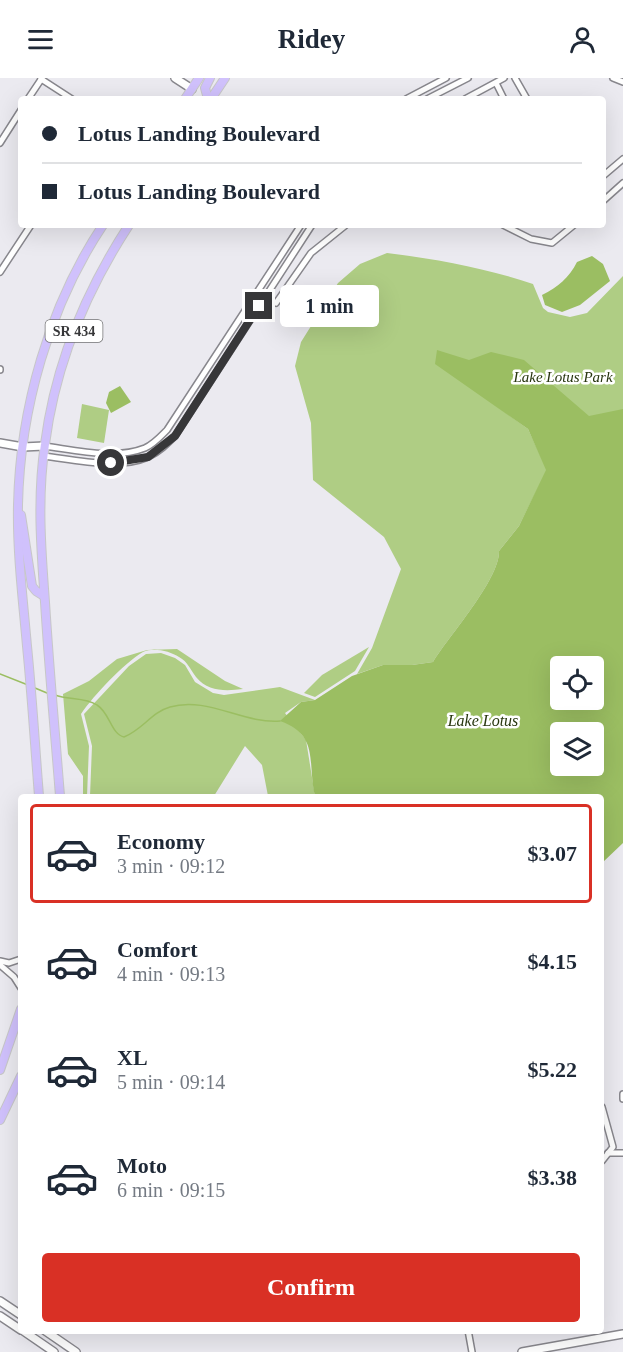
<!DOCTYPE html>
<meta charset="utf-8">
<style>
body{margin:0;font-family:Georgia,serif;background:#f6f6f7;color:#1f2937;height:100vh;display:flex;flex-direction:column;font-size:22px;white-space:nowrap}
*{box-sizing:border-box;margin:0}
p{font-size:20px;color:#747a83}
.icon{flex:none;width:33px;height:33px;fill:none;stroke:currentColor;stroke-width:2;stroke-linecap:round;stroke-linejoin:round}
.map{position:relative;flex:1;overflow:hidden}
.drawer{position:absolute;left:18px;top:716px;width:586px;height:540px;display:flex;flex-direction:column;background:#fff;border-radius:6px;box-shadow:0 6px 24px #0002}
.drawer>*{flex:none}
.top-card{position:absolute;left:18px;top:18px;width:588px;height:132px;border-radius:6px;box-shadow:0 6px 24px #0002;display:grid;align-content:center;height:132px;padding:0 24px;background:#fff}
.fabs{position:absolute;left:550px;top:578px;display:grid;gap:12px}
.fabs a{display:grid;place-items:center;width:54px;height:54px;border-radius:6px;background:#fff;box-shadow:0 6px 24px #0002;font-size:30px}
.end{position:absolute;width:27px;height:27px;margin:-14px;border:8px solid #373739;background:#fff;box-shadow:0 0 0 3px #fff}
.from{border-radius:50%}
.bubble{position:absolute;height:42px;border-radius:6px;background:#fff;box-shadow:0 6px 24px #0002;font-size:20px;font-weight:800;line-height:42px;text-align:center}
.top-card b{display:flex;align-items:center;gap:21px;height:57px;font-size:22px}
.top-card b+b{border-top:2px solid #e0e1e3}
.top-card i{width:15px;height:15px;background:#1f2937}
ul{padding:10px 0 0;list-style:none}
li{display:flex;align-items:center;gap:18px;height:99px;margin:0 12px 9px;padding:0 12px;border:3px solid transparent;border-radius:6px}
li div{flex:1}
li b{display:block;font-size:22px}
li em{font-style:normal;font-weight:800}
li.selected{border-color:#d93025}
li>.icon{width:54px;height:54px;stroke-width:1.5}
.cta{display:flex;gap:12px;margin-top:auto;padding:12px 24px}
.cta a{flex:1;height:69px;border-radius:6px;background:#d93025;color:#fff;font-size:24px;font-weight:800;line-height:69px;text-align:center}
header{display:flex;justify-content:space-between;align-items:center;height:78px;padding:0 24px;background:#fff;font-size:27px;font-weight:800}
.map>svg:first-child{display:block}
</style>
<header><svg class="icon" aria-label="menu" viewBox="0 0 24 24"><path d="M4 6h16M4 12h16M4 18h16"/></svg>Ridey<svg class="icon" aria-label="person" viewBox="0 0 24 24"><circle cx="12" cy="8" r="4"/><path d="M4 21q1-7 8-7t8 7"/></svg></header>
<div class="map">
<svg width="623" height="1274" viewBox="0 0 623 1274">
<rect width="100%" height="100%" fill="#ebeaf0"/>
<g fill="#afcd84">
<path d="M387,175c50,6 98,15 146,31l10,24 5,4 22,5 17,-4 36,-37v249l-12,-47 -153,-100 70,51 19,41 -28,56 -20,25c1,28 -50,85 -66,111l-21,3h-29l-26,9 15,-26 29,-79 -17,-32 -71,-57 -2,-57 -16,-57 6,-24 37,-59 22,-19z"/>
<path d="M82,326l27,6 -5,33 -27,-5z"/>
<path d="M369,569l-14,24 -40,26 -11,-4 18,-18z"/>
<path d="M177,571l48,32 18,8c-17,2 -35,3 -47,-12 -6,-8 -8,-15 -17,-20 -9,-6 -26,-10 -36,-5 -19,11 -49,43 -62,62l8,32 -2,50h-4v-20l-15,-22 -5,-60 26,-13 28,-22 30,-9z"/>
<path d="M161,575l14,5 10,7 10,17 18,11 11,2 56,-8 35,13 -14,2 -16,11 21,27 9,56h-47l-6,-31 -17,-19 -31,50h-124l2,-50 -8,-32 45,-48 17,-12z"/>
</g>
<g fill="#9bbe62" fill-rule="evenodd">
<path d="M592,178l11,8 7,17 -30,24 -18,7 -17,-7 -3,-10c16,-8 27,-17 35,-33z"/>
<path d="M437,272l32,10 22,-8 33,8 65,56 34,-7v434l-21,20v-67h-287c-8,-33 5,-61 -35,-75l21,-19 14,-2 37,-24 31,-11h29l21,-3c16,-26 67,-83 66,-111l20,-25 27,-56 -18,-41 -93,-65zM561,588h33v33h-33zM561,654h33v33h-33z"/>
<path d="M120,308l11,16 -20,11 -5,-10 3,-11z"/>
</g>
<g fill="none" stroke-linecap="round" stroke-linejoin="round">
<g stroke="#9bbe62" stroke-width="1.5">
<path d="M0,596l28,11"/>
<path d="M35,610l12,5"/>
<path d="M55,617c13,5 30,2 42,10 13,8 14,29 27,32 18,-7 28,-25 46,-30 37,-11 73,17 110,14"/>
</g>
<g stroke="#88878d" stroke-width="8">
<g id="street">
<path d="M515,0l12,21"/>
<path d="M613,0l10,4"/>
<path d="M41,1l31,20"/>
<path d="M496,5l8,16"/>
<path d="M28,21l14,-21"/>
<path d="M406,21l40,-21"/>
<path d="M427,21l41,-21"/>
<path d="M465,21l39,-21"/>
<path d="M0,65l21,-33"/>
<path d="M603,98l20,-17"/>
<path d="M603,123l20,-18"/>
<path d="M503,147l28,14 21,4 22,-18"/>
<path d="M0,194l31,-47"/>
<path d="M276,225l35,-50 35,-28"/>
<path d="M0,291v1"/>
<path d="M44,368c31,4 71,14 101,2 9,-4 15,-11 22,-18l134,-205"/>
<path d="M44,378c32,4 74,14 104,1 11,-5 19,-13 27,-21l137,-211"/>
<path d="M0,883l9,2 12,-4"/>
<path d="M0,887l14,12 7,11"/>
<path d="M623,1016v5"/>
<path d="M602,1029l11,40 -11,14"/>
<path d="M608,1075h15"/>
<path d="M468,1252l4,22"/>
</g>
</g>
<g stroke="#88878d" stroke-width="10">
<g id="secondary">
<path d="M175,0l17,11"/>
<path d="M0,365l23,4 21,-1"/>
<path d="M0,1223l21,14"/>
<path d="M0,1238l21,14"/>
<path d="M22,1252l32,22"/>
<path d="M44,1252l32,22"/>
<path d="M522,1274l101,-18"/>
</g>
</g>
<g stroke="#c7c7c8" stroke-width="10">
<g id="primary">
<path d="M185,21l14,-21"/>
<path d="M208,21l-3,-11 5,-10"/>
<path d="M211,21l14,-21"/>
<path d="M21,437l11,71 4,5 8,5"/>
<path d="M39,718c-4,-50 -7,-100 -12,-150 -4,-46 -10,-94 -9,-141 2,-96 31,-199 85,-280"/>
<path d="M60,718c-5,-64 -11,-129 -15,-194 -4,-53 -8,-105 0,-158 10,-78 41,-153 84,-219"/>
<path d="M0,992l21,-61"/>
<path d="M0,1042l21,-44"/>
</g>
</g>
<use href="#street" stroke="#fff" stroke-width="5"/>
<use href="#secondary" stroke="#fff" stroke-width="7"/>
<use href="#primary" stroke="#d0c1fc" stroke-width="8"/>
</g>
<g fill="none" stroke-linecap="round" stroke-linejoin="round">
<path stroke="#373739" stroke-width="8" d="M111,385l37,-6 27,-21 84,-130"/>
</g>
<g text-anchor="middle" stroke-width="5" stroke-linejoin="round" paint-order="stroke">
<rect fill="#fff" stroke="#737374" stroke-width="1.5" x="45.5" y="242" width="57" height="22" rx="4.5"/>
<g font-size="14" font-weight="bold" fill="#373739">
<text x="74" y="258">SR 434</text>
</g>
<g font-size="15" font-style="italic" fill="#27350f" stroke="#fff">
<text x="563" y="304">Lake Lotus Park</text>
</g>
<g font-size="16" font-style="italic" fill="#293710" stroke="#fff">
<text x="483" y="648">Lake Lotus</text>
</g>
</g>
</svg>
<div class="fabs">
<a><svg class="icon" aria-label="locate" viewBox="0 0 24 24"><circle cx="12" cy="12" r="6"/><path d="M12 2v4M12 18v4M2 12h4M18 12h4"/></svg></a>
<a><svg class="icon" aria-label="layers" viewBox="0 0 24 24"><path d="M12 4l9 5-9 5-9-5zM3 14l9 5 9-5"/></svg></a>
</div>
<i class="end from" style="left:111px;top:385px"></i>
<i class="end" style="left:259px;top:228px"></i>
<div class="bubble" style="left:280px;top:207px;width:99px">1 min</div>
<div class="top-card">
<b><i class="from"></i>Lotus Landing Boulevard</b>
<b><i></i>Lotus Landing Boulevard</b>
</div>
<section class="drawer">
<ul>
<li class="selected"><svg class="icon" aria-label="car" viewBox="0 0 24 24"><path d="M5 17H2v-5l4-1 3-4h7l3 4 3 1v5h-3M9 17h6M6 11h13"/><circle cx="7" cy="17" r="2"/><circle cx="17" cy="17" r="2"/></svg><div><b>Economy</b><p>3 min · 09:12</p></div><em>$3.07</em></li>
<li><svg class="icon" aria-label="car" viewBox="0 0 24 24"><path d="M5 17H2v-5l4-1 3-4h7l3 4 3 1v5h-3M9 17h6M6 11h13"/><circle cx="7" cy="17" r="2"/><circle cx="17" cy="17" r="2"/></svg><div><b>Comfort</b><p>4 min · 09:13</p></div><em>$4.15</em></li>
<li><svg class="icon" aria-label="car" viewBox="0 0 24 24"><path d="M5 17H2v-5l4-1 3-4h7l3 4 3 1v5h-3M9 17h6M6 11h13"/><circle cx="7" cy="17" r="2"/><circle cx="17" cy="17" r="2"/></svg><div><b>XL</b><p>5 min · 09:14</p></div><em>$5.22</em></li>
<li><svg class="icon" aria-label="car" viewBox="0 0 24 24"><path d="M5 17H2v-5l4-1 3-4h7l3 4 3 1v5h-3M9 17h6M6 11h13"/><circle cx="7" cy="17" r="2"/><circle cx="17" cy="17" r="2"/></svg><div><b>Moto</b><p>6 min · 09:15</p></div><em>$3.38</em></li>
</ul>
<div class="cta"><a>Confirm</a></div>
</section>
</div>
